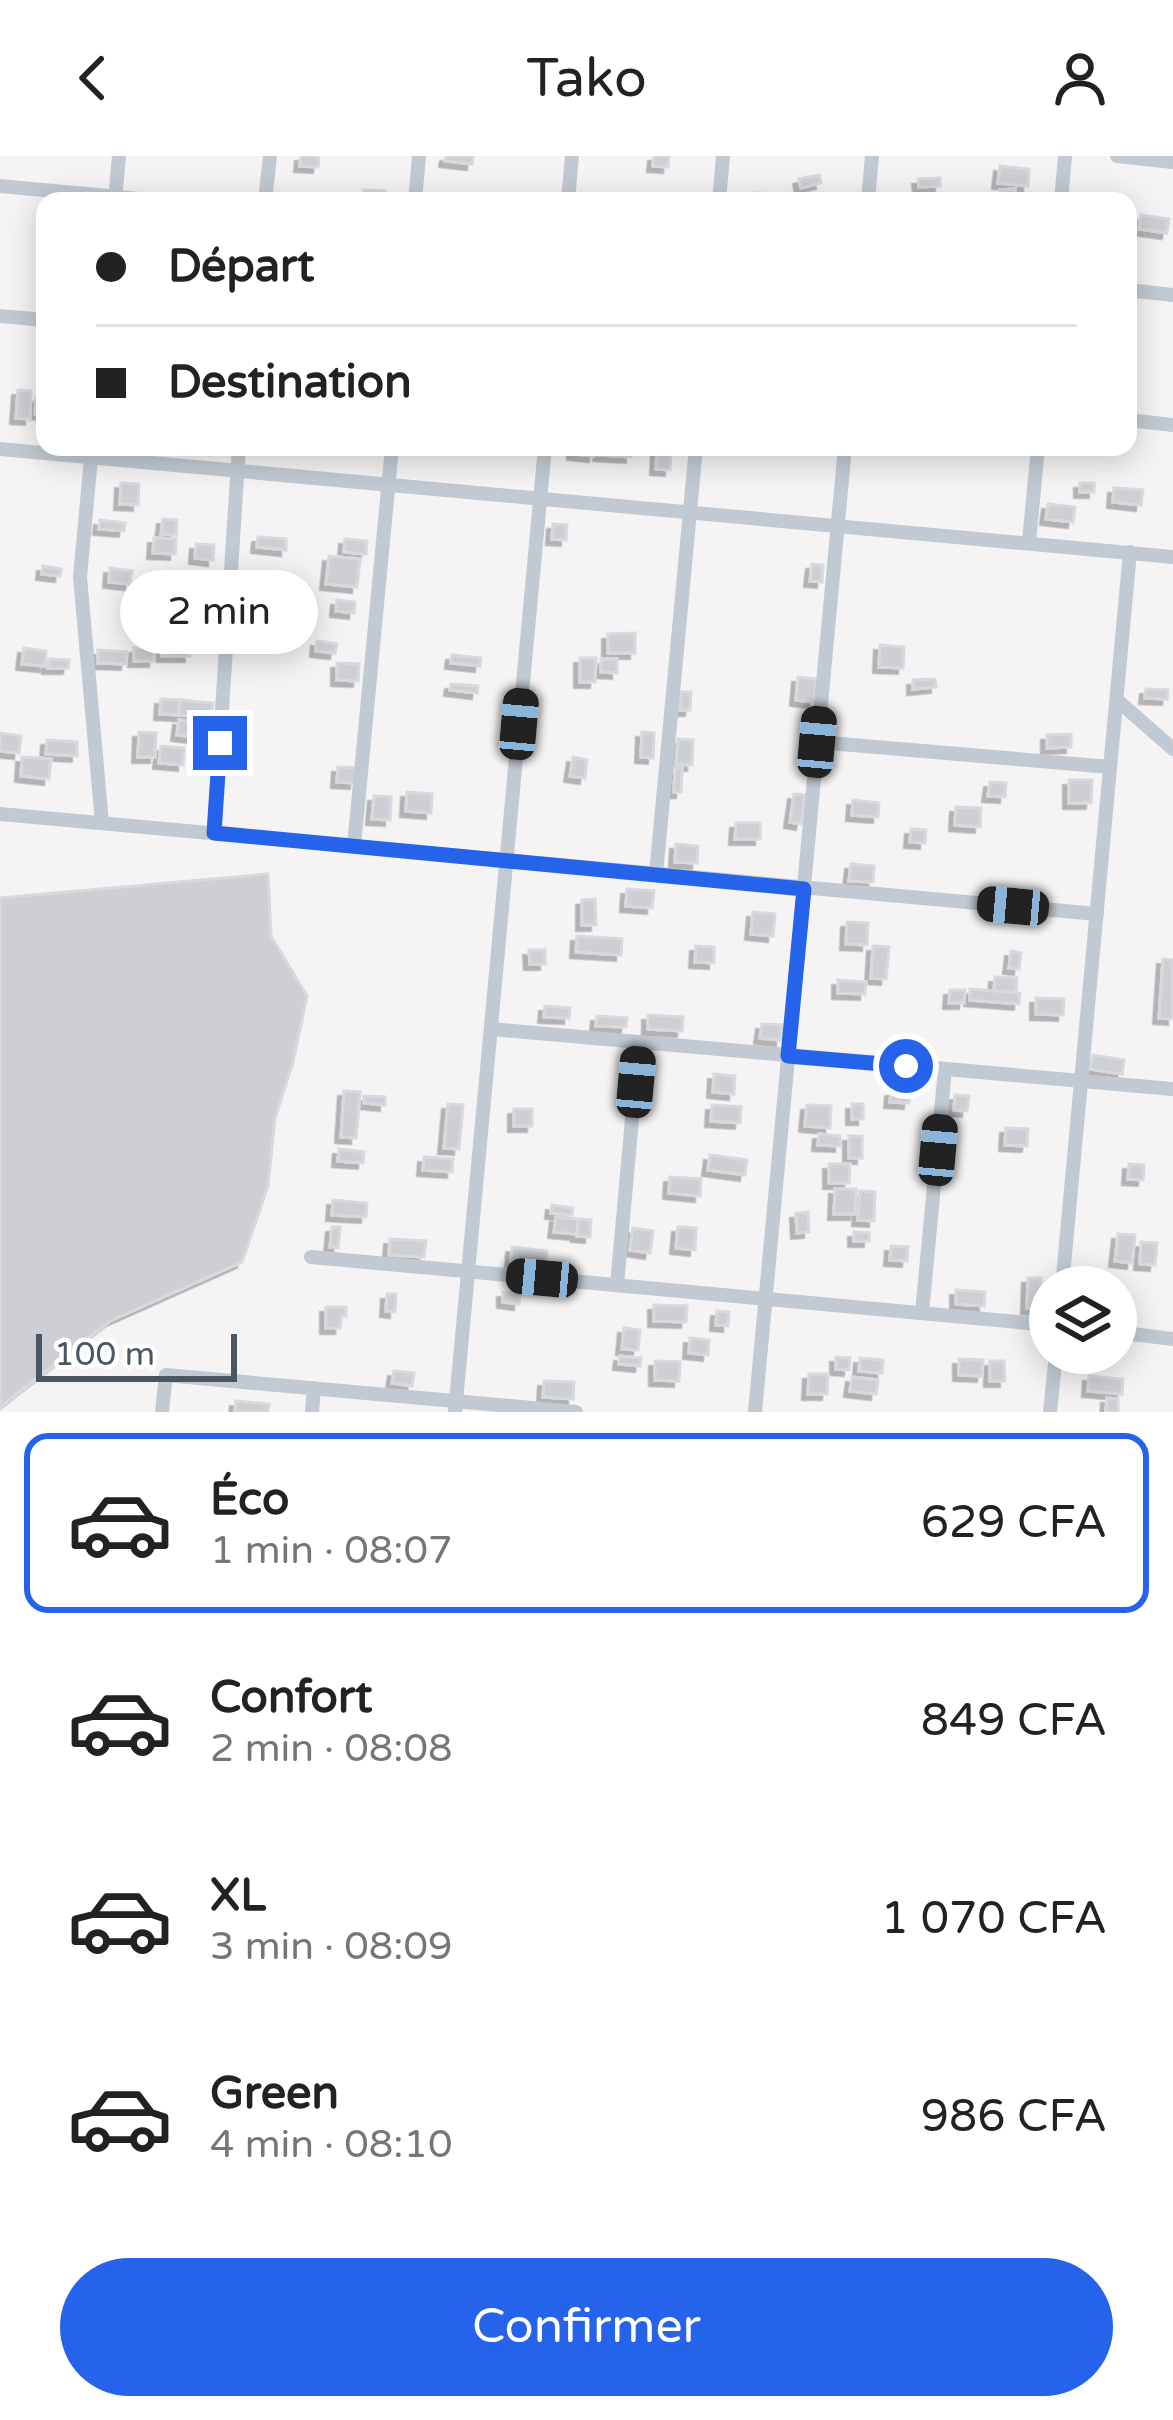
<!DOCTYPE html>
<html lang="fr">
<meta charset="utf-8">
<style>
body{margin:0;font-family:"Varela Round",sans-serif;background:#f2f2f2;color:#222;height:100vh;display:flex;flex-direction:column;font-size:45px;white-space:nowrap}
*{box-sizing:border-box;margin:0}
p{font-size:39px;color:#767676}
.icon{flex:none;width:66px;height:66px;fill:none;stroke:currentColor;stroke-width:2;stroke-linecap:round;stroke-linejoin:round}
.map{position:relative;height:1256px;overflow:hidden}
.panel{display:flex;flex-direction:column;background:#fff;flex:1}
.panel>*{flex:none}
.banner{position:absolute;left:36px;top:36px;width:1101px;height:264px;border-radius:24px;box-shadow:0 6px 30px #0003;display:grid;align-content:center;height:264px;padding:0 60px;background:#fff}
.fabs{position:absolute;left:1029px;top:1110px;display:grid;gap:24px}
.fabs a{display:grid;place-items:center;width:108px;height:108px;border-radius:50%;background:#fff;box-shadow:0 6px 30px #0003;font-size:60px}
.scale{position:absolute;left:36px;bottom:30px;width:201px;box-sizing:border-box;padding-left:12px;border:6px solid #4a5661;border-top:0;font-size:33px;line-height:42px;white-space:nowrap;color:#4a5661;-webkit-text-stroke:9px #fff;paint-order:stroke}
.end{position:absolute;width:54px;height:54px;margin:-27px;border:15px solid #2563eb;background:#fff;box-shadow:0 0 0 6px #fff}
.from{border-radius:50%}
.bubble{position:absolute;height:84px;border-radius:42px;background:#fff;box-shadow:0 6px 30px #0003;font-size:39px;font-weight:600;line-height:84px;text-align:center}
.car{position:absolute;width:36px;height:72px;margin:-36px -18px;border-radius:15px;box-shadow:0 0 9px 3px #0007;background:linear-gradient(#222 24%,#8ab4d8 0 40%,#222 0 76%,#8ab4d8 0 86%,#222 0)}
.banner b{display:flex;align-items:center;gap:42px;height:114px;font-size:45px}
.banner b+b{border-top:3px solid #e0e0e0}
.banner i{width:30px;height:30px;background:#222}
ul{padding:21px 0 0;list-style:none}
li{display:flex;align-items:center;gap:36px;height:180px;margin:0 24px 18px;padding:0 36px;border:6px solid transparent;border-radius:24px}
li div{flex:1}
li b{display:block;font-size:45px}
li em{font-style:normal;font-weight:600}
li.on{border-color:#2563eb}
li>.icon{width:108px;height:108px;stroke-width:1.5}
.action{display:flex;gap:24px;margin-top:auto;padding:24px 60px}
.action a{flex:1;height:138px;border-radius:72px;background:#2563eb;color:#fff;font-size:48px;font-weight:600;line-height:138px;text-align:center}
header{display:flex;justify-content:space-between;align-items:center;height:156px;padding:0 60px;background:#fff;font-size:54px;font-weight:600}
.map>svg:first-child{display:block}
</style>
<header><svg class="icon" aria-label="back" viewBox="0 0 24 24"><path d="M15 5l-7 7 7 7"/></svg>Tako<svg class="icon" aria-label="person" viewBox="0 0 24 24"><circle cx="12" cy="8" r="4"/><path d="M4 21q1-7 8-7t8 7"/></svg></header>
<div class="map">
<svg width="1173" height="1256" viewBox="0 0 1173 1256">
<defs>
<filter id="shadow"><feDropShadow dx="-5.5" dy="5.5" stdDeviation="0" flood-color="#0004"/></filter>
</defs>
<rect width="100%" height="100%" fill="#f5f3f3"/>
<g fill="#cdcfd5" stroke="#d7d9de" stroke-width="3" filter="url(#shadow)">
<path d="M301,0h18l-1,11 -18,-1z"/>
<path d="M446,0h27l-1,8 -27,-3z"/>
<path d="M654,0h15l-1,11 -15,-1z"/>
<path d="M1000,10l29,3 -1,17 -30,-3z"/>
<path d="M819,19l2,8 -20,5 -2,-9z"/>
<path d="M940,22v8l-21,1 -1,-8z"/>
<path d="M1015,33l1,9 -16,1v-9z"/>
<path d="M364,34l21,1 -1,10h-21z"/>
<path d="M757,37l18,1v7h-18z"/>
<path d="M1141,59l28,4 -2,14 -28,-4z"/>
<path d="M18,234l13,1 -1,28 -14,-1z"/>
<path d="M36,241h9v16l-10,1z"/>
<path d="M573,291h22l-1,9 -21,-2z"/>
<path d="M600,291h31v10l-32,-2z"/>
<path d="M657,294h14l-1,20 -14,-1z"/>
<path d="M121,327l18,1 -1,21 -18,-1z"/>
<rect x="1080" y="327" width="14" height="9"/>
<path d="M1114,332l29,2 -2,15 -28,-3z"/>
<path d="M1048,348l27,3 -2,15 -27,-3z"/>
<path d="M163,363l14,1 -1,15 -15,-1z"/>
<path d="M100,364l25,3 -1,8 -25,-2z"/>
<path d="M553,368l14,1 -1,15 -14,-1z"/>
<path d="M258,381l28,2v11l-29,-3z"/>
<path d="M154,382l22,1 -1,15 -22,-1z"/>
<path d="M345,383l22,2 -1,13 -22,-2z"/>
<path d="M196,388l18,1 -1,15 -18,-2z"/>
<path d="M329,400l31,3 -3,28 -31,-3z"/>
<path d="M812,408l11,1 -1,17 -12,-1z"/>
<path d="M43,410l18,3 -1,7 -18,-2z"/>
<path d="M110,412l22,3 -2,13 -21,-2z"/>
<path d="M178,421l36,2 -1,12 -36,-2z"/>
<path d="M256,443l23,2 -2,19 -23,-2z"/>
<path d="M337,444l18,2 -1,11 -18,-2z"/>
<path d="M161,475h27l2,25h-28z"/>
<path d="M635,477v20h-27v-19z"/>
<path d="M317,485l20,3 -2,9 -19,-2z"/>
<path d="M880,489l24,2 -1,21 -24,-1z"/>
<path d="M24,492l22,3 -1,15 -23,-2z"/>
<rect x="134" y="492" width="20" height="13"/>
<path d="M98,494l29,2 -1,12 -28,-1z"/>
<path d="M452,499l29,3 -1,8 -29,-3z"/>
<path d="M580,502h16l-1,24h-15z"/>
<path d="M49,503l20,1 -1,8h-20z"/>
<path d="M601,503h16v14l-16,-1z"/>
<path d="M337,507l22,1 -1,17 -21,-1z"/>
<path d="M798,521l19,2 -3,23 -18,-2z"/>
<path d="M935,523l1,8 -23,2v-9z"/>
<path d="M451,528l27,2 -1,7 -27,-3z"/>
<path d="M1146,533l22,1 -1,9 -22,-1z"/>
<path d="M681,536h10l-1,18h-10z"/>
<path d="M161,543l19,1 -1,15 -19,-1z"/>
<path d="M180,544l33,3 -2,14 -32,-2z"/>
<path d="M179,564l16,2 -1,15 -17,-2z"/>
<path d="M139,576l17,1 -1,24h-17z"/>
<path d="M642,576l12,1 -1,25 -12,-1z"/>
<path d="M0,577l21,3 -2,17 -19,-2z"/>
<path d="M1071,578v13l-24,1v-13z"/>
<path d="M678,583l15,1 -1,25 -16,-1z"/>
<path d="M47,584l30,2v14l-31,-2z"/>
<path d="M161,590l23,2 -1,17 -24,-2z"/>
<path d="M22,601l29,2 -2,20 -28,-3z"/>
<path d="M573,601l14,3 -2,18 -15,-2z"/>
<path d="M338,611l18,1 -1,15 -18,-1z"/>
<path d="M675,612h7l-1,24h-7z"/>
<path d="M1069,624h23l-1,23h-22z"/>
<path d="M990,626l16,1 -1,14 -17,-1z"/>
<path d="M407,636l25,2 -1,19 -25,-2z"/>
<path d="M794,638l11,1 -4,29 -11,-2z"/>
<path d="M374,640l17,1 -1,23 -18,-1z"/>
<path d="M853,644l26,3 -1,14 -26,-2z"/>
<path d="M956,651l25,1 -1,19 -25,-2z"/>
<path d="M736,667h24v16h-25z"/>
<path d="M911,673l15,1 -1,13 -15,-1z"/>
<path d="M676,688l22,2 -1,17 -22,-1z"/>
<path d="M851,708l23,2 -1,16 -24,-1z"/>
<path d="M268,718l3,62 36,60 -14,66 -18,56 -7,68 -26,76 -132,59 -110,86v-509z"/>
<path d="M627,733l27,2 -2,17 -26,-2z"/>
<path d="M595,743l1,26h-14v-25z"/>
<path d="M753,756l22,2 -2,22 -22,-2z"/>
<path d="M847,766l21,1 -1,22 -21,-1z"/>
<path d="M577,780l45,3 -1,16 -45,-3z"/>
<path d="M696,790l18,1v16l-19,-1z"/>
<path d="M873,790l16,1 -3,32 -15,-1z"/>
<path d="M529,794h16v14h-15z"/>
<path d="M1011,795l10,2 -2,16 -10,-1z"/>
<path d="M1163,803l10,1v59l-14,-1z"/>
<path d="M995,821l22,1 -1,14 -22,-1z"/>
<path d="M838,824l28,2 -1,12 -27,-1z"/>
<path d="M970,833l50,4 -1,11 -49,-4z"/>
<path d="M950,834h15l-1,13h-15z"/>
<path d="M1036,842l28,1 -1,16 -27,-1z"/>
<path d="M545,850l25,2 -1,10 -25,-1z"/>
<path d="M648,859l35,2 -1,14 -34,-2z"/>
<path d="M597,860l30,2 -1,9 -30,-1z"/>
<path d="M762,868l20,1 -1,15 -21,-2z"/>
<path d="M1093,899l31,5 -2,14 -32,-5z"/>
<path d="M714,918l21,2 -1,18 -21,-2z"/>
<path d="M344,935l16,1 -4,46 -15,-1z"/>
<path d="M891,935l19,1 -1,11 -19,-1z"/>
<path d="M955,939l14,1 -2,15 -13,-1z"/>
<path d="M364,940l21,1v8l-21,-2z"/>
<path d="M448,948l15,1 -4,44 -15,-1z"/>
<rect x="852" y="948" width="11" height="15"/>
<path d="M712,949l29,2 -1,16 -29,-2z"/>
<path d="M807,949l24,1 -1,22 -25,-2z"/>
<rect x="514" y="953" width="18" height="17"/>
<path d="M1006,972l22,1 -1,17 -22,-1z"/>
<path d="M819,978l21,2v10l-22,-1z"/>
<rect x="849" y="980" width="13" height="22"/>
<path d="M339,993l25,3 -1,11 -25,-2z"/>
<path d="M710,999l37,5 -2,15 -37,-5z"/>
<path d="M424,1001l29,2 -1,13 -29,-2z"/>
<path d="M829,1008h21l-1,19h-20z"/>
<path d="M1129,1008l15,1 -1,15 -15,-1z"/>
<path d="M670,1021l31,2 -1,17 -31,-3z"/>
<path d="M835,1033h21l-1,25h-21z"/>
<path d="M860,1035l15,1 -1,29 -16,-1z"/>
<path d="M333,1044l34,3 -1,14 -34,-2z"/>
<path d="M552,1049l21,3 -1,7 -21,-2z"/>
<path d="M808,1056l1,20 -12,1 -1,-20z"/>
<path d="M556,1061l22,2 -1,15 -23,-2z"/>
<path d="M578,1063l13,1 -1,17 -13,-1z"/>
<path d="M332,1071h8l-2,21 -8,-1z"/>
<path d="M678,1071l18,1 -1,22 -19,-2z"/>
<path d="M633,1072l20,3 -3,22 -20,-3z"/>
<path d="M854,1076l15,1v8h-15z"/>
<path d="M1118,1078l17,1 -3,28 -17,-2z"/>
<path d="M390,1083l36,2 -2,16 -35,-2z"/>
<path d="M1141,1086l16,1 -2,22 -15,-1z"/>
<path d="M891,1090l17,1 -1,14 -17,-1z"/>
<path d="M512,1091l35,4 -2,13 -34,-3z"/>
<path d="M1028,1122h13l-1,31 -13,-1z"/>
<path d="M956,1134l29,2 -1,14 -28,-2z"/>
<path d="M503,1136l17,1 -1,11 -16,-2z"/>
<path d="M387,1138h9l-1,18 -9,-1z"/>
<path d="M654,1149l33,1 -1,16 -32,-1z"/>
<path d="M326,1151h20v9h-5l-1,12h-14z"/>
<path d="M717,1155l12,1 -1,14 -12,-1z"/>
<path d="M624,1172l16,2 -2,20 -16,-1z"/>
<path d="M690,1182l19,2 -1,15 -19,-2z"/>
<path d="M620,1200l21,2 -1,8 -21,-2z"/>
<path d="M836,1201l14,1 -1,12 -13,-1z"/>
<path d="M860,1202l23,2 -1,13 -23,-2z"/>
<path d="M959,1203l24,1 -1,16 -23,-1z"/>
<path d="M655,1205l25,1 -1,19 -24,-1z"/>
<path d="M990,1205h14l1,20h-15z"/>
<path d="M394,1215l20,2 -2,13 -20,-3z"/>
<path d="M809,1218h19l-1,20h-19z"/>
<path d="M1089,1220l34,3 -1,15 -34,-3z"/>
<path d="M852,1221l26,3 -2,14 -26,-3z"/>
<path d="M544,1225l30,1 -1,17 -30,-2z"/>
<path d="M1107,1242l11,1v13h-12z"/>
<path d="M236,1245l33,3 -1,8h-33z"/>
</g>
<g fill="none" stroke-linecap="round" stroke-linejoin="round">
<g stroke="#c1cad2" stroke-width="14">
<path d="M1117,0l56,6"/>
<path d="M0,30l161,15"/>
<path d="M115,45l4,-45"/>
<path d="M265,45l5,-45"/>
<path d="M415,45l4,-45"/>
<path d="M568,45l4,-45"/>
<path d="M719,45l4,-45"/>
<path d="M868,45l4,-45"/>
<path d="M1061,45l4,-45"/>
<path d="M1128,134l45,5"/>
<path d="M0,160l45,4"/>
<path d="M1128,264l45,5"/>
<path d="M92,291l-12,130 22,246"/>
<path d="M0,293l1173,108"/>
<path d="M1029,386l9,-95"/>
<path d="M1117,544l56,49"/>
<path d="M817,586l293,25"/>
<path d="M0,658l1097,100"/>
<path d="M214,677l25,-386"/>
<path d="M354,690l38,-399"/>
<path d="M656,718l40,-427"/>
<path d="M491,873l682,60"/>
<path d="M311,1101l739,68"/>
<path d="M617,1129l22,-243"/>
<path d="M1062,1131l68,-735"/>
<path d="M922,1157l23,-244"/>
<path d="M1116,1176l57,7"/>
<path d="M162,1256l4,-37 410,37"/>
<path d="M312,1256l2,-24"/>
<path d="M455,1256l90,-965"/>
<path d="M755,1256l90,-965"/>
<path d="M1050,1256l6,-59"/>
</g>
</g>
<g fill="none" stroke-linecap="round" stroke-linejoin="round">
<path stroke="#2563eb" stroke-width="15" d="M220,587l-6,90 590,56 -16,167 118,10"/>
</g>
</svg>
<div class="fabs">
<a><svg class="icon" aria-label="layers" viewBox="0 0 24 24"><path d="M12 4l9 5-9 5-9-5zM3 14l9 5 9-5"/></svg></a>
</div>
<div class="scale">100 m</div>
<i class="end from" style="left:906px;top:910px"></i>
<i class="end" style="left:220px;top:587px"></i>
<div class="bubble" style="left:120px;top:414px;width:198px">2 min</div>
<i class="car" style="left:519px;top:568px;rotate:5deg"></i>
<i class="car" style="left:817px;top:586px;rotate:5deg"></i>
<i class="car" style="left:1013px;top:750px;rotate:275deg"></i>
<i class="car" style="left:636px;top:926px;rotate:5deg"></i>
<i class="car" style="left:938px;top:994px;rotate:5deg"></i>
<i class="car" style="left:542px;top:1122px;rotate:275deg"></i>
<div class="banner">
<b><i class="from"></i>Départ</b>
<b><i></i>Destination</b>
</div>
</div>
<section class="panel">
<ul>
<li class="on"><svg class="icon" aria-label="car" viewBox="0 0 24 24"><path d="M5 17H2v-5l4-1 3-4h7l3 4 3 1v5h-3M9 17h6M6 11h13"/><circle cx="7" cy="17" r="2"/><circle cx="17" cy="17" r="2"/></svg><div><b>Éco</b><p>1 min · 08:07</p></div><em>629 CFA</em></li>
<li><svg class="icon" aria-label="car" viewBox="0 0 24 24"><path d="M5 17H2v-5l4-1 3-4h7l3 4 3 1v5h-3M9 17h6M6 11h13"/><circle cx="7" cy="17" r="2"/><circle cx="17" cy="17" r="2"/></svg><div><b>Confort</b><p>2 min · 08:08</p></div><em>849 CFA</em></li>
<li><svg class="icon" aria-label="car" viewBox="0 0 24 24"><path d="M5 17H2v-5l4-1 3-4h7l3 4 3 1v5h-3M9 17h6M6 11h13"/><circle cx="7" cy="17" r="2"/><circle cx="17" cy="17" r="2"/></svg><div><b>XL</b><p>3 min · 08:09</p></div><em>1 070 CFA</em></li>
<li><svg class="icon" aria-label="car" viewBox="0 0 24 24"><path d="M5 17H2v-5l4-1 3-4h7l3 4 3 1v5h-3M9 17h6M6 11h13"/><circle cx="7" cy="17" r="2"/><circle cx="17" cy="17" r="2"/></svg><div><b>Green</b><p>4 min · 08:10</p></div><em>986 CFA</em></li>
</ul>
<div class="action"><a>Confirmer</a></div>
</section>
